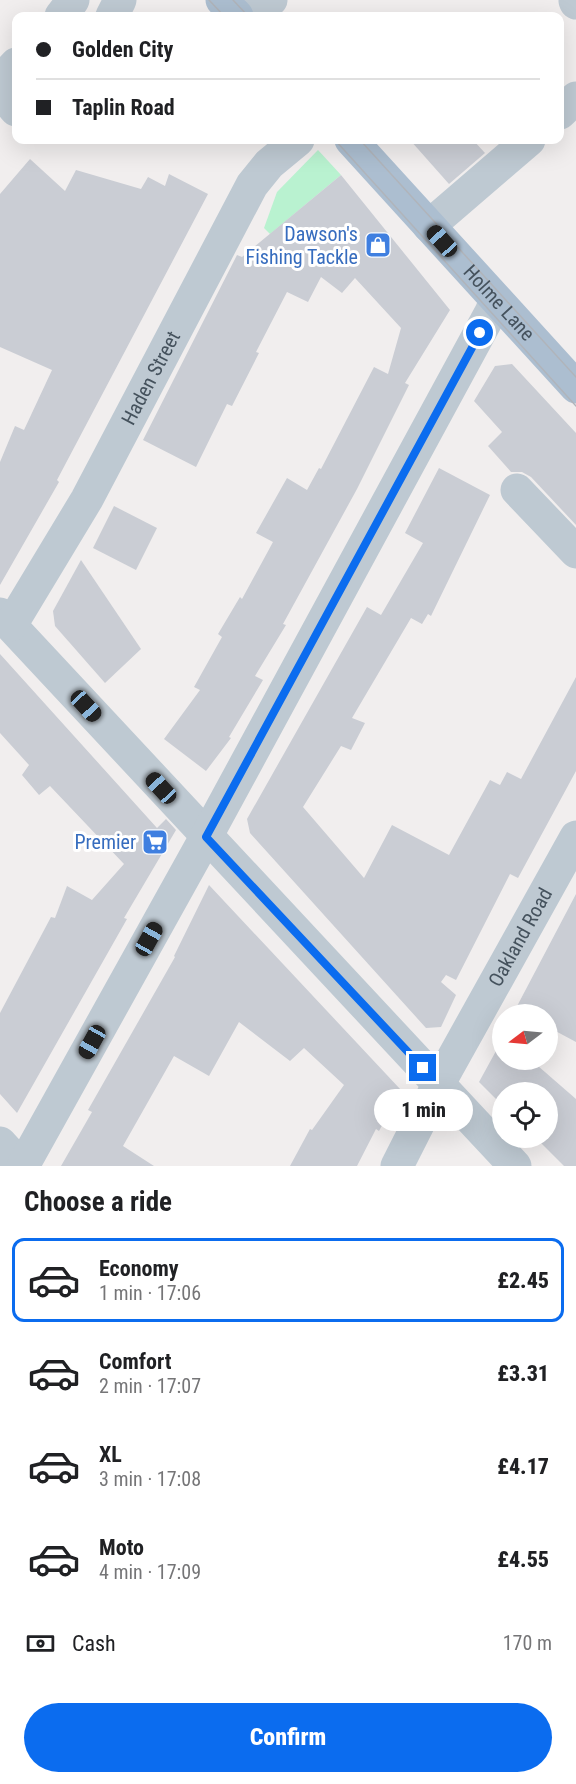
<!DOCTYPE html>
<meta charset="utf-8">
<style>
body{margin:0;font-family:"Roboto Condensed",sans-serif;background:#f2f2f2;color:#202124;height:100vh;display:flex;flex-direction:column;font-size:22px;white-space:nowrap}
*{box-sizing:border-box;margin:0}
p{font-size:20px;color:#757577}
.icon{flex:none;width:33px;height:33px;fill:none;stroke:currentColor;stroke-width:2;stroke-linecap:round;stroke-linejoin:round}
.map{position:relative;height:1166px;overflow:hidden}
.drawer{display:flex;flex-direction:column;background:#fff;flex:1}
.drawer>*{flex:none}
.hud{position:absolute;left:12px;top:12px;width:552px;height:132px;border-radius:12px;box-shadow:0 6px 24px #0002;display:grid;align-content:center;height:132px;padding:0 24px;background:#fff}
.needle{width:39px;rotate:254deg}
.fabs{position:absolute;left:492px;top:1004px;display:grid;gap:12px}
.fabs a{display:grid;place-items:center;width:66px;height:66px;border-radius:50%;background:#fff;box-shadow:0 6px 24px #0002;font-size:30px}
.end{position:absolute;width:27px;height:27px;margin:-14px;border:8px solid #0b6cef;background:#fff;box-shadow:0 0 0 3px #fff}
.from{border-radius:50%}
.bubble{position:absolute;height:42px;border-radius:21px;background:#fff;box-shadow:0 6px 24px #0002;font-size:20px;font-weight:800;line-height:42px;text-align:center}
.car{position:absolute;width:18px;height:36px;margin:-18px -9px;border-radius:8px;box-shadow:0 0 4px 2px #0007;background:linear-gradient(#222 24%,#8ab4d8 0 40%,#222 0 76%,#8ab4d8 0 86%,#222 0)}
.hud b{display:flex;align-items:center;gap:21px;height:57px;font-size:22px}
.hud b+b{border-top:2px solid #e0e0e0}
.hud i{width:15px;height:15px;background:#202124}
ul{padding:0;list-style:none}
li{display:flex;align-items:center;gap:18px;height:84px;margin:0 12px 9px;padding:0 12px;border:3px solid transparent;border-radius:12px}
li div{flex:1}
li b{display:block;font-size:22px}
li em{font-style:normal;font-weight:800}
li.active{border-color:#0b6cef}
li>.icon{width:54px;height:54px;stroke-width:1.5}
h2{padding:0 24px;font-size:27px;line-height:72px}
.pay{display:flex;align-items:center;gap:15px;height:66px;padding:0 24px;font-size:22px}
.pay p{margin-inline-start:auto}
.primary-button{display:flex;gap:12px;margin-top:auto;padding:12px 24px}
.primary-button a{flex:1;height:69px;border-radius:36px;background:#0b6cef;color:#fff;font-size:24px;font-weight:800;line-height:69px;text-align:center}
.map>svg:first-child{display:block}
</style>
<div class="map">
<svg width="576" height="1166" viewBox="0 0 576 1166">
<rect width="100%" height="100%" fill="#f1eeee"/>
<path fill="#b9f2d0" d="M318,150l23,25 -71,59 -6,-6 13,-36z"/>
<g fill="#cacdd4">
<path d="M410,140h63l12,13 -36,31z"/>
<path d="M30,159l35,32 11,-21 65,19 7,-12 17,9 4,-12 39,20 -151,286 2,2 -59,103v-123l15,-36 9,4 28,-60 -52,-23v-153z"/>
<path d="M341,175l109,135 -45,73 4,2 -52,104 -74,135 3,1 -31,51 8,4 -34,57 2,1 -25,33 -42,-32 36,-49 -6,-3 28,-50 -4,-3 22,-37 2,2 31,-57 -17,-9 31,-55 20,12 12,-22 2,1 53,-102 14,7 13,-46 -46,-50 -13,15 -21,-16 -13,25 -21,-10 -31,60 3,1 -27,53 -5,-2 -31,63 -53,-27 94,-185 5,2z"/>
<path d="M512,364l64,69v92l-45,-48 -9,-5h-11l-23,-26 14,-14 -28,-31 21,-35z"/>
<path d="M439,468l51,27 -59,121 -3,-2 -6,10 -11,-6 -59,100 13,5 -14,27 -10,-4 -38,61 61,71 28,-53 57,30 41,-75 10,5 7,-13 14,7 55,-102v94l-58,107 -8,-4 -54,106 -10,-5 -5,7 15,13 -15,32 -15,1 -176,-195 -3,-14 120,-212 14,8 42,-72 -18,-10z"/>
<path d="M114,506l43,22 -21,42 -43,-22z"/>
<path d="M81,560l60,89 -36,34 -50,-57 -2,-15z"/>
<path d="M0,654l157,174 9,-9 10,11 -52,88 3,1 -110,194 -17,-19v-81l51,-96 4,1 12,-32 25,14 32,-36 -74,-78 -11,9 -17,-20 7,-10 -29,-32z"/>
<path d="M209,885l192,205 -22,41 -3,-2 -19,37h-67l20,-37 2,1 32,-45 -40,-37 -14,13 -51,-39 -30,54 -35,-20 -51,90 31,20h-93l31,-54 -4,-2 87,-153 -1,-1z"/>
<path d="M576,894v148l-28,-15v-13h-25l-8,-4z"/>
<path d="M502,1040v19h28l46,40v67h-12l-29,-29h13v-45h-46v13l-23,-23z"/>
</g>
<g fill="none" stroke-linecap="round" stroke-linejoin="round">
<g stroke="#bec9d2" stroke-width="33">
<path d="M575,1l1,2"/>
<path d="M61,16l12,-16"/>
<path d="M112,16l8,-16"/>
<path d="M252,16l19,-16"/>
<path d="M16,64l-9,10c0,13 -1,26 9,36"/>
<path d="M560,113l16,-15"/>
<path d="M429,226l100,-86"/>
<path d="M517,490l59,62"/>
<path d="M0,614l515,552"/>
<path id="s1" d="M11,625l76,-126 165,-314 17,-21 29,-24"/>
<path d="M0,1143l21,23"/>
<path d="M23,1166l183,-329 285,-525 5,-12"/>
<path id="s2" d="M397,1166l41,-81 138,-248"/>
</g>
<g stroke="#acbed0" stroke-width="33">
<path d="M222,0l15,16"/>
<path id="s3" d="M351,140l225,247"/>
</g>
<g stroke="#b0b4ba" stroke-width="1.5">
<path d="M209,0l15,16"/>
<path d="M233,0l15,16"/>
<path d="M335,140l241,266"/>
<path d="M360,140l216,237"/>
</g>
</g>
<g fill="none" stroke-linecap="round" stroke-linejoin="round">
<path stroke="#0b6cef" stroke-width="8" d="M423,1068l-217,-231 274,-504"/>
</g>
<defs>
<g id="shop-square" transform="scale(1.35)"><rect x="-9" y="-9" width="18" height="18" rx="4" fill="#3f7fe0" stroke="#fff"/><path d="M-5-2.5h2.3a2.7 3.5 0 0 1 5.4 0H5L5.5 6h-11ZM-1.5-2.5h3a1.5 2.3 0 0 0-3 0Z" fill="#fff"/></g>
<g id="supermarket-square" transform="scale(1.35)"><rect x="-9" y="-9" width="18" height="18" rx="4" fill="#3f7fe0" stroke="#fff"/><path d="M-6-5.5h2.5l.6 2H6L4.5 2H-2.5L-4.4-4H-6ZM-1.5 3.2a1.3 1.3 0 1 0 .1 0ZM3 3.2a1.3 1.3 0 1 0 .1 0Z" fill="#fff"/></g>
</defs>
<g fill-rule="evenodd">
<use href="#shop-square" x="378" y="245"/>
<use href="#supermarket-square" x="155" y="842"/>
</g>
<g text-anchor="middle" stroke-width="6" stroke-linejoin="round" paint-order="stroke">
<g font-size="20" fill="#366cbe" stroke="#fff" text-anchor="end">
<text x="358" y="241">Dawson's<tspan x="358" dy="23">Fishing Tackle</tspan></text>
<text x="136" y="849">Premier</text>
</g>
<g font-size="20" fill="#45525d" stroke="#fff">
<text dy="7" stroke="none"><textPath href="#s3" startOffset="220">Holme Lane</textPath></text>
<text dy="7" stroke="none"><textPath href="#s1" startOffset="284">Haden Street</textPath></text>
<text dy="7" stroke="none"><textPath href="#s2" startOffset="260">Oakland Road</textPath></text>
</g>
</g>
</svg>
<div class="fabs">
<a><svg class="needle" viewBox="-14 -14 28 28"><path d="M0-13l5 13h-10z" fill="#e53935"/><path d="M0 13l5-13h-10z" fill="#757577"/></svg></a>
<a><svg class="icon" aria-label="locate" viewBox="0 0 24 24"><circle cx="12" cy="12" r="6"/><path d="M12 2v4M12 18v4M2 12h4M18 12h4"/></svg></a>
</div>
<i class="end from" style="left:480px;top:333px"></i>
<i class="end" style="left:423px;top:1068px"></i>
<div class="bubble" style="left:374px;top:1089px;width:99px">1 min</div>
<i class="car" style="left:442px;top:241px;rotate:318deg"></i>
<i class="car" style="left:86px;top:706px;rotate:137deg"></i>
<i class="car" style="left:161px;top:788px;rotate:317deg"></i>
<i class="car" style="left:149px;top:939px;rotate:29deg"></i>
<i class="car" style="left:92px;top:1042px;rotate:209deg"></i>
<div class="hud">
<b><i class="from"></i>Golden City</b>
<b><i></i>Taplin Road</b>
</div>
</div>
<section class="drawer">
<h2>Choose a ride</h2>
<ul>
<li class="active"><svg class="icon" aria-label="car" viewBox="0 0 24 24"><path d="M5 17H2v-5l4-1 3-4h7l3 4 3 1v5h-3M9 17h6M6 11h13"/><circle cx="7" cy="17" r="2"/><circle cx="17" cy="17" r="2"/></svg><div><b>Economy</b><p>1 min · 17:06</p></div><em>£2.45</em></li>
<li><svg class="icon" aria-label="car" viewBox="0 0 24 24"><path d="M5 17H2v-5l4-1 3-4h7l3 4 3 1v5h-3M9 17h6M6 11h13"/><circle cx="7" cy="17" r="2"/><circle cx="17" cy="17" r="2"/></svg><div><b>Comfort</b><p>2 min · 17:07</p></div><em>£3.31</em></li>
<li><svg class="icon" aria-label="car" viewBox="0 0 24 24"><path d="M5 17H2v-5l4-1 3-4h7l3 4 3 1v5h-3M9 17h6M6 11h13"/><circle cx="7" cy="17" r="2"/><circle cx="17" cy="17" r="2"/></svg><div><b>XL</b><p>3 min · 17:08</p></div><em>£4.17</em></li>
<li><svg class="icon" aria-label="car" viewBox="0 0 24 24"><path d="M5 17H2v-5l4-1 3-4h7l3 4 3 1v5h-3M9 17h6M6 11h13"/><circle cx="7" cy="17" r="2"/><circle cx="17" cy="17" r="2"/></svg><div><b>Moto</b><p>4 min · 17:09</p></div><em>£4.55</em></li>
</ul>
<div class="pay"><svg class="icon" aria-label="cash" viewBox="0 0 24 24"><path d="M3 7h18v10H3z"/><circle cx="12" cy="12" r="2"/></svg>Cash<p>170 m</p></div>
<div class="primary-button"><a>Confirm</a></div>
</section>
